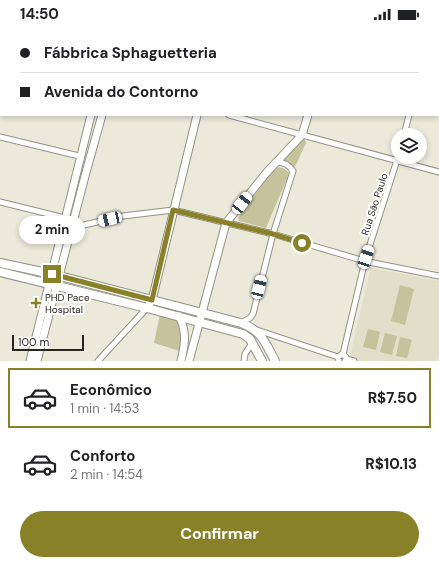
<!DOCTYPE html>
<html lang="pt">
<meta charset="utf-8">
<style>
body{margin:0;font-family:"DM Sans",sans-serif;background:#f2f2f2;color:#202124;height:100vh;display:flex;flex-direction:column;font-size:15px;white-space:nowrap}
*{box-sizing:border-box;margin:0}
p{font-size:13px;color:#757577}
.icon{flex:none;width:22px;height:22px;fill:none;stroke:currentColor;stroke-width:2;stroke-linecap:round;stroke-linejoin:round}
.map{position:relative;height:333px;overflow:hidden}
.panel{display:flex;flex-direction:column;background:#fff;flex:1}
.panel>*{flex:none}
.guide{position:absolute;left:0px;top:0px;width:439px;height:88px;box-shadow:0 2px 6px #0003;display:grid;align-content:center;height:88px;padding:0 20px;background:#fff}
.fabs{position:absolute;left:391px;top:100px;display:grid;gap:8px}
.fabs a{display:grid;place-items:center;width:36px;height:36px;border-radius:50%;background:#fff;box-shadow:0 2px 6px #0003;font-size:20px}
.scale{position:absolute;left:12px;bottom:10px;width:72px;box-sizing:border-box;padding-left:4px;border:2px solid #262520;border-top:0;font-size:11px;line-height:14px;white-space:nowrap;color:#262520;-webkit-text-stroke:3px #fff;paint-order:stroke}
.end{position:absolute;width:18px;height:18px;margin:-9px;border:5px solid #898128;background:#fff;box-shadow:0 0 0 2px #fff}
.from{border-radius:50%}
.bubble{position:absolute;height:28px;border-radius:14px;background:#fff;box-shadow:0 2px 6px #0003;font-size:13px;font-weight:700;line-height:28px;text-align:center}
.car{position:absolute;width:12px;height:24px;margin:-12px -6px;border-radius:5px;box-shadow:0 0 3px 1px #0007;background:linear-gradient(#fff 24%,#345 0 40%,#fff 0 76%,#345 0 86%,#fff 0)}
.guide b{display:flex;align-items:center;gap:14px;height:38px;font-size:15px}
.guide b+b{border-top:1px solid #e0e0e0}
.guide i{width:10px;height:10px;background:#202124}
ul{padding:7px 0 0;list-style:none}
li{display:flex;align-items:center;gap:12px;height:60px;margin:0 8px 6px;padding:0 12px;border:2px solid transparent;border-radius:0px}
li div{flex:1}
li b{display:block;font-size:15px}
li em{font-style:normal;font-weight:700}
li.active{border-color:#898128}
li>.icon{width:36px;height:36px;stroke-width:1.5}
.button{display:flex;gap:8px;margin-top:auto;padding:8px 20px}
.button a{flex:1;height:46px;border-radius:24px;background:#898128;color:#fff;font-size:16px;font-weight:700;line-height:46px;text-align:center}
.status{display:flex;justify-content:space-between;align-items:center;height:28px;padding:0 20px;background:#fff;direction:ltr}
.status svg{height:11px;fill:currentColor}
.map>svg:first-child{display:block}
</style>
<div class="status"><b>14:50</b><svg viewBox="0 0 49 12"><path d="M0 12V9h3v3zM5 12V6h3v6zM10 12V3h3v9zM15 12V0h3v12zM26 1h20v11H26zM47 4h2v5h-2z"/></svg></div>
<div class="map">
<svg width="439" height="333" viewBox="0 0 439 333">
<rect width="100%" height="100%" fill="#eae9da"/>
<path fill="#e1dfc9" d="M372,240l67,13v73l-2,7h-88l21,-92z"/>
<g fill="#c5c29c">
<path d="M303,107l3,8 -13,28 -8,-7 -8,-2z"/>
<path d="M275,139c6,0 11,1 14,7l-23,54 -27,-7 -1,-3z"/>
<path d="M400,257l14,4 -9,36 -14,-4z"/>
<path d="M160,286l14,3 7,9 2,26 -29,-9z"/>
<path d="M368,301l12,3 -4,18 -13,-3z"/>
<path d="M385,305l12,3 -5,19 -12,-3z"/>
<path d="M400,309l12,3 -5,18 -11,-2z"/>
</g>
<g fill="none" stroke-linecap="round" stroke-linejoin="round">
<g stroke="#939284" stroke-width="7">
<g id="street">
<path d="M432,1v-1"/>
<path d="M438,40h1"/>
<path d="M229,87l210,57"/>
<path d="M404,107l5,-20"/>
<path d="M0,109l79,19"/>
<path d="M0,174l65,16"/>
<path d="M71,200l52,-12 50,-6 100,24 88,26"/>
<path d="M366,229l32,-100"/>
<path d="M369,234l70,14"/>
<path d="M241,295l9,-5 3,-4 20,-80 20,-63c-4,-6 -9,-9 -16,-9"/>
<path d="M257,302l81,27"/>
<path d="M343,326l21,-89"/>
<path d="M346,331l8,2"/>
<path d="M98,333l49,-53"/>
<path d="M244,333l1,-7 7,-11"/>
<path d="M339,333l-1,-4 4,-3 4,3 -1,4"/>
</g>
</g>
<g stroke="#939284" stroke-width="9">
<g id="secondary">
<path d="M289,0l4,1"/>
<path d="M111,1v-1"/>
<path d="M125,1l1,-1"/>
<path d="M222,1v-1"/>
<path d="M329,1v-1"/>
<path d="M337,1l1,-1"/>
<path d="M0,32h1"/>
<path d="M0,40l1,-1"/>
<path d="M147,280l5,-8 45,-185"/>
<path d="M179,288c8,16 6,28 2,45"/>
<path d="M30,333l61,-246"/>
<path d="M37,333l48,-185 17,-61"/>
<path d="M189,333l37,-138 41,-51 35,-37 6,-20"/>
</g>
</g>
<g stroke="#939284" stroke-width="10">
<g id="primary">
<path d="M0,235l52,11 189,49c21,8 24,19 34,38"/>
<path d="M0,244l147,36 96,26 7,5 12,22"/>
</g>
</g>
<use href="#street" stroke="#fff" stroke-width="5"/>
<use href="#secondary" stroke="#fff" stroke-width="7"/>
<use href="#primary" stroke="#fff" stroke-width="8"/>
</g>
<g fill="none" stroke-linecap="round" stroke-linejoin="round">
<path stroke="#898128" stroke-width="5" d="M52,246l100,26 21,-90 100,24 29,9"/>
</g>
<path fill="#898128" stroke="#fff" stroke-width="1.5" d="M34 269h4v4h4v4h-4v4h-4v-4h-4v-4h4z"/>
<g text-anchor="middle" stroke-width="4" stroke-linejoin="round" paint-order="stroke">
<g font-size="10" fill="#262520" stroke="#fff">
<text transform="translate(374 176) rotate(-72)" y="4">Rua São Paulo</text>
</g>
<g font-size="10" fill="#262520" stroke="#fff" text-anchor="start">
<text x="45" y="273">PHD Pace<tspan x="45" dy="12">Hospital</tspan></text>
</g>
</g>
</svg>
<div class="fabs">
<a><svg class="icon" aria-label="layers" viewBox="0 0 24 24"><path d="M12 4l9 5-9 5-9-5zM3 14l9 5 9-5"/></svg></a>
</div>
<div class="scale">100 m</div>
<i class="end from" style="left:302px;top:215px"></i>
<i class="end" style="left:52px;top:246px"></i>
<div class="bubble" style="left:19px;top:188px;width:66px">2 min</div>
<i class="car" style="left:242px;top:175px;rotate:38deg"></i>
<i class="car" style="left:110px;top:191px;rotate:257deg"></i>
<i class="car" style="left:366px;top:229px;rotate:18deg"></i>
<i class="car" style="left:259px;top:259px;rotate:14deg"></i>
<div class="guide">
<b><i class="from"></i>Fábbrica Sphaguetteria</b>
<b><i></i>Avenida do Contorno</b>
</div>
</div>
<section class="panel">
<ul>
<li class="active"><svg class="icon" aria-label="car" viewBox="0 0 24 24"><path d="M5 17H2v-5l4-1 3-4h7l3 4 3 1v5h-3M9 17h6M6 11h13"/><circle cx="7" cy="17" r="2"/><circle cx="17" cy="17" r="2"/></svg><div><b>Econômico</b><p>1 min · 14:53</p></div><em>R$7.50</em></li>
<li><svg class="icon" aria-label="car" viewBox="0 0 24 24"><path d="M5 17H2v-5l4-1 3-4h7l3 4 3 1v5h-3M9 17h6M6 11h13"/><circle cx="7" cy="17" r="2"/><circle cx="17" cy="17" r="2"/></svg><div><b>Conforto</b><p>2 min · 14:54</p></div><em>R$10.13</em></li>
</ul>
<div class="button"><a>Confirmar</a></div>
</section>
